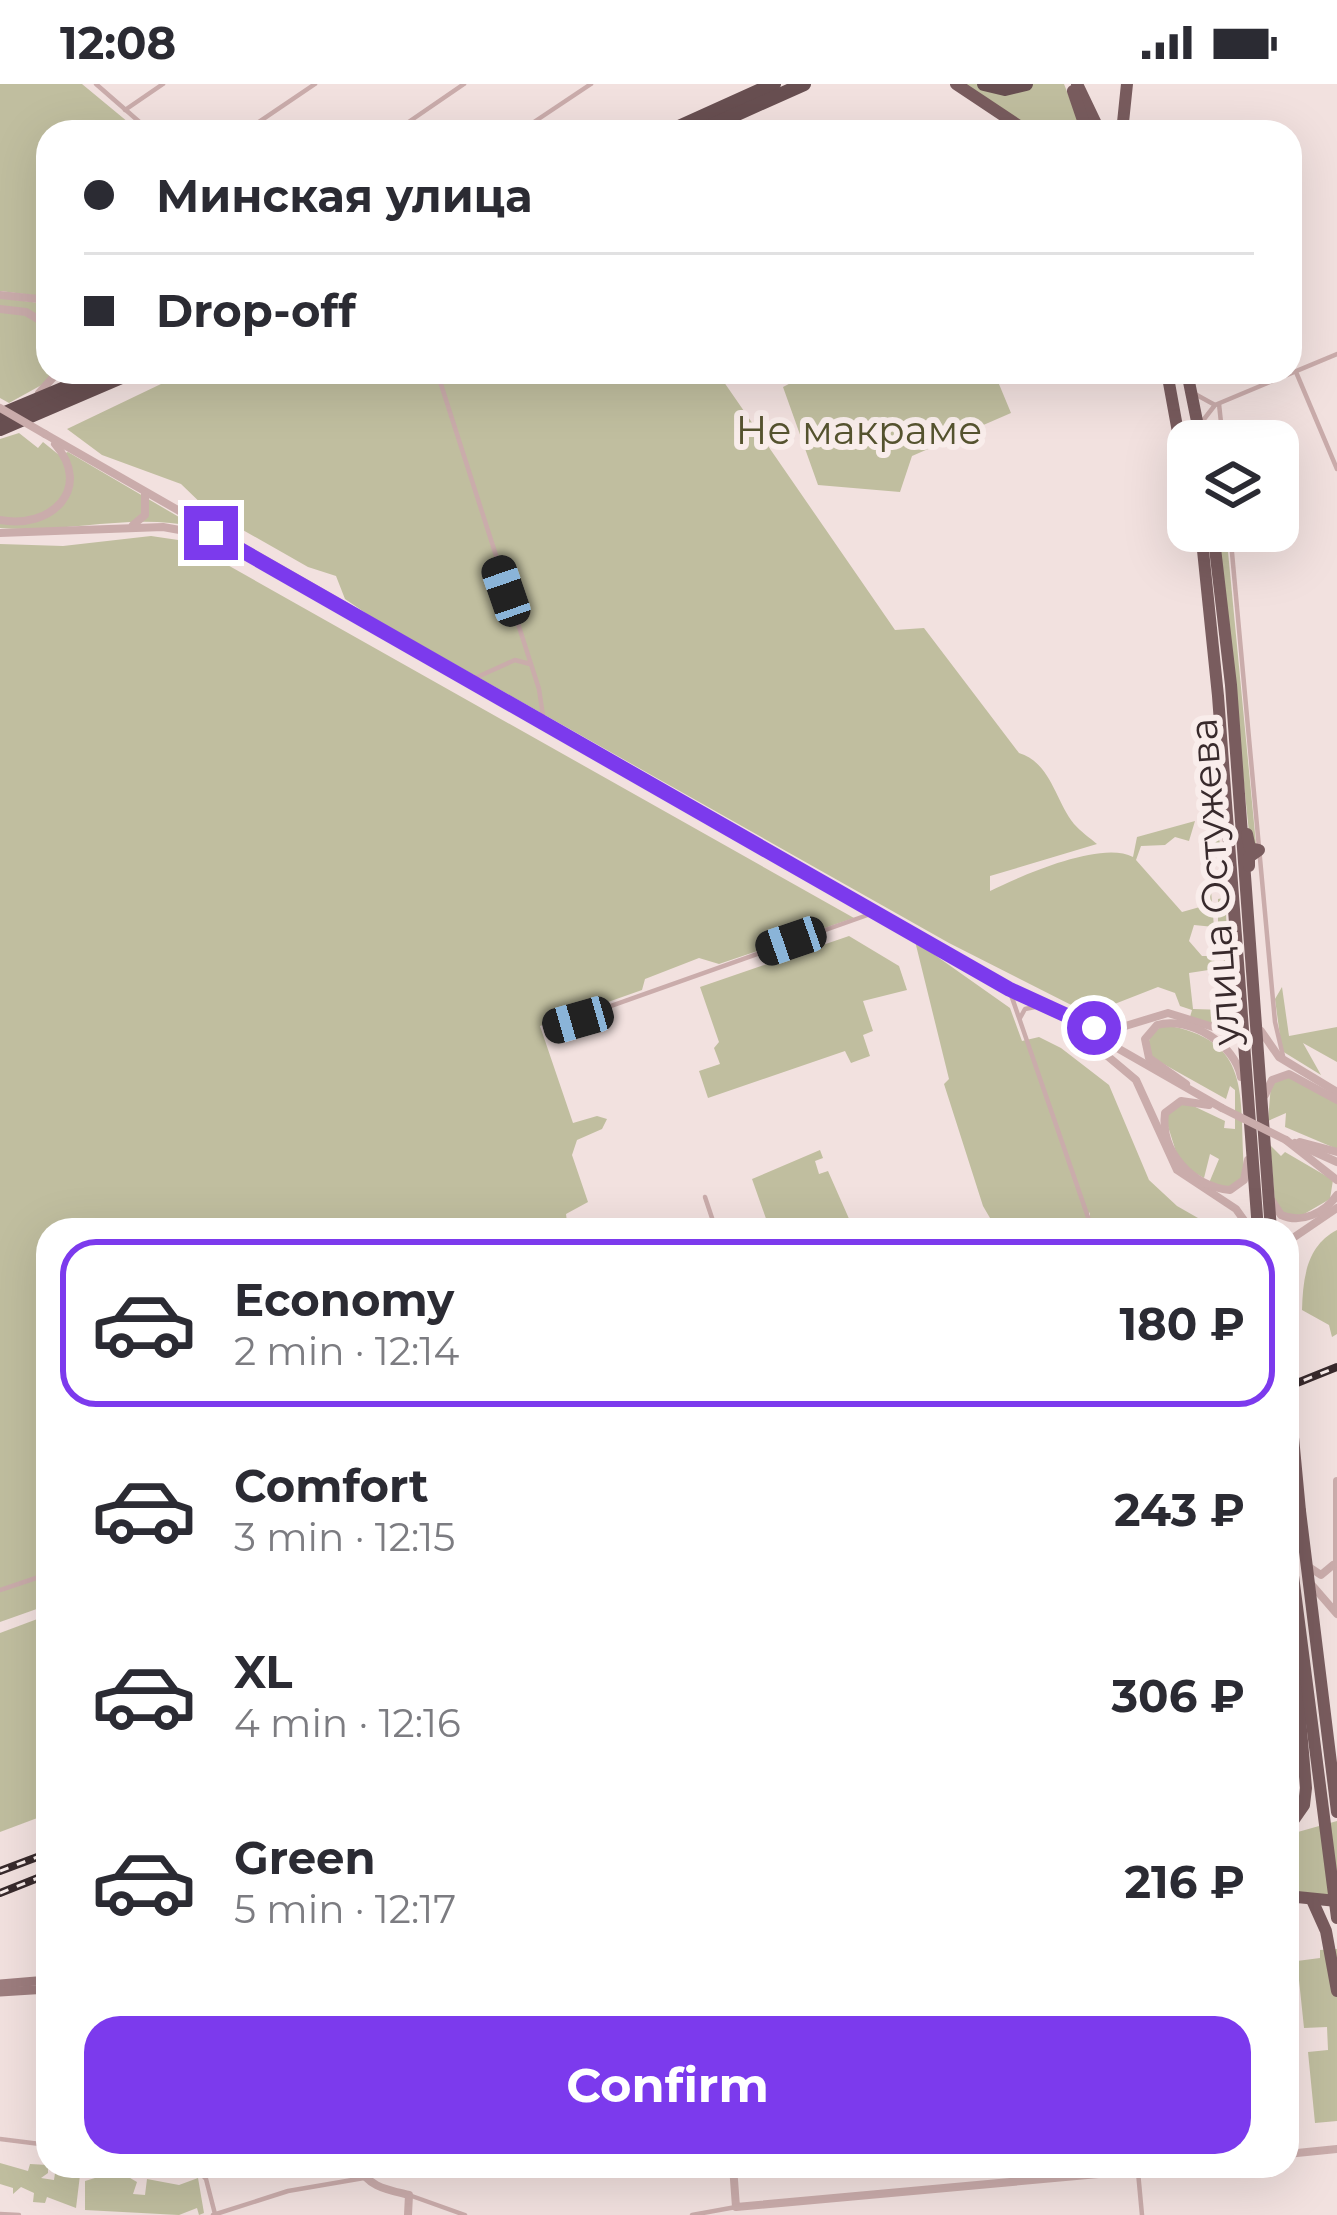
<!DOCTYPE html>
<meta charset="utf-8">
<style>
body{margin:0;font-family:Montserrat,sans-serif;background:#f7f7f7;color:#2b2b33;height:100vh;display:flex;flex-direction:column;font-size:45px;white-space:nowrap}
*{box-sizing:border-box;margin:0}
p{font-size:39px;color:#7c7c81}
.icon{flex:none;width:66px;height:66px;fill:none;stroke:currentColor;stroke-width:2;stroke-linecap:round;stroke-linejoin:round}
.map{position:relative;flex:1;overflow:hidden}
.side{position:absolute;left:36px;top:1134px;width:1263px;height:960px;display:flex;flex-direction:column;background:#fff;border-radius:36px;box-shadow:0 12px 48px #0002}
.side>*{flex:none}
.hud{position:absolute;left:36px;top:36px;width:1266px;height:264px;border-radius:36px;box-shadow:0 12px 48px #0002;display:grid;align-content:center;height:264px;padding:0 48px;background:#fff}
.fabs{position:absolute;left:1167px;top:336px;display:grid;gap:24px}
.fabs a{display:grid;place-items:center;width:132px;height:132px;border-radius:24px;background:#fff;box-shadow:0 12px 48px #0002;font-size:60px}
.end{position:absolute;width:54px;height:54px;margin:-27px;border:15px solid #7c3aed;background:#fff;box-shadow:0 0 0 6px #fff}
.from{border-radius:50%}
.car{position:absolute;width:36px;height:72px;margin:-36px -18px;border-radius:15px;box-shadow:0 0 9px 3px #0007;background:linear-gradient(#222 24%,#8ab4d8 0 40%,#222 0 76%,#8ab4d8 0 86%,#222 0)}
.hud b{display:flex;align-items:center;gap:42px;height:114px;font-size:45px}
.hud b+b{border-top:3px solid #e1e1e2}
.hud i{width:30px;height:30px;background:#2b2b33}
ul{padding:21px 0 0;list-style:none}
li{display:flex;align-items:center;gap:36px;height:168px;margin:0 24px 18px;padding:0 24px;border:6px solid transparent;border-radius:36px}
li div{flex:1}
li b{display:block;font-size:45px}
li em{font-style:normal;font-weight:700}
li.on{border-color:#7c3aed}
li>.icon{width:108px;height:108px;stroke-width:1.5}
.button{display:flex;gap:24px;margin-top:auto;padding:24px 48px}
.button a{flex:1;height:138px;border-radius:36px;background:#7c3aed;color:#fff;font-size:48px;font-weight:700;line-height:138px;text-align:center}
.status{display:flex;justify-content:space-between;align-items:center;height:84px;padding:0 60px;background:#fff;direction:ltr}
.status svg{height:33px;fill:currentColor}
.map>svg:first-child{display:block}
</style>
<div class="status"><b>12:08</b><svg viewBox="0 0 49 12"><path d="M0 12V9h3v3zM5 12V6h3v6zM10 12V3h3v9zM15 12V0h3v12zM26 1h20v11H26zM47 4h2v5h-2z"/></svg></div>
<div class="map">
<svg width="1337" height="2131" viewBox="0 0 1337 2131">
<rect width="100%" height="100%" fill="#f2e1df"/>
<g fill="#c0be9f">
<path d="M0,0h82l58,48h-92v165l-48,-6z"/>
<path d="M962,0h102l19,48h-51z"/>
<path d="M0,214l48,6v68h36l-37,10 -38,21 -9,-5z"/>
<path d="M186,288h531l178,258 29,-2 95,125c32,10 36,47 55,71 6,7 16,14 23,20l-107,32v15c31,-15 111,-51 143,-34l4,-20 58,-16 -6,20 -14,-4 -10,8 -24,1 -5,14 46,52 25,-7 -3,-50 4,-1 6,73 -20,-2 -5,16 13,15h12l1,13 -26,4 4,36 33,1 -8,-41 7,-7 -7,-9v-54l5,-1 -3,-41 -6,-1 3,-25 6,25 8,155 -14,14 -27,-8 2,-7 -12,-4 -5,-13 -17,-6 -69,27 -140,-71 -576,-325 -28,-19 -9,-23 -28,-9 -67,-38 1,-9 -13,-9h-20l-28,-27 -79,-29 -35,-26z"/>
<path d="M812,288h182l17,41 -99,43 -12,36 -82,-7 -35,-98z"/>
<path d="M19,349l19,15 5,-6 16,13 9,-3 128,75c-64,-15 -131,7 -196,1v-89z"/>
<path d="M1218,447h8l30,313 -6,-2z"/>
<path d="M151,452l34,5 669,377 -135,46 -20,-6 -54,21 -3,11 -102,36 33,97 24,-7 10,3 -5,10 -25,11 -5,15 16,47 -22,12 2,16h-520v375l-48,17v-1078l63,2z"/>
<path d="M849,852l50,30 8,24 -44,11 10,30 -10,4 7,21 -19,7 -6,-12 -137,47 -9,-27 21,-7 -6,-16 5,-6 -19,-55z"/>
<path d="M915,857l95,67 12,33 17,-4 22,11 48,37 40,95 28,26 42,24h-129v-18l-8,18h-85l-14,-24 -39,-122 5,-5z"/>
<path d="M1282,903l7,49 48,-9v35l-34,-19 18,32 -39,-24 -7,-52z"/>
<path d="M1164,941c89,14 75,70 80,142l-2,11 -12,10 -21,-5 10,-24 -9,-5 -6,24 -18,-10 -9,-13 -11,-35 5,-13 16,-4 38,18 -1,7 11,1v-39l-5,-4 -4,13 -75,-42c-5,-17 -2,-23 13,-32z"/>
<path d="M1290,992l47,27v46l-52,-22 1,-14 -18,8 3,-37z"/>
<path d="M1270,1061l11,11 4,-4 48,28 -3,19 -31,18 -13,-1 -11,-14z"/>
<path d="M820,1066l3,8 -8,3 4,13 9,-3 22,50 -11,4 1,5h-70l-18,-51z"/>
<path d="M1337,1146v104l-5,3 -3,-12 -27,-15c1,-31 4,-64 35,-80z"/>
<path d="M48,1531v199l-48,18v-199z"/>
<path d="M1337,1737v75l-50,-5v-56z"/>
<path d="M1337,1865v172l-22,2 -7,-71 20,-2 -1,-23 -23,1 -7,-67 23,-3v-8z"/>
<path d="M0,2079l28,8 2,-7 18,1v8l-7,5 13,2 2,-14h12v7l12,2 -4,33 -29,-11 -2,6 -12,-1 1,-9 -13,-6 -8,7v-6l-13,-4z"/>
<path d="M118,2087l19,11 -4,12 12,1 2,-16 32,6 19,-7 6,35 -5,2 -2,-7 -18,7 -94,-5v-29z"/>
</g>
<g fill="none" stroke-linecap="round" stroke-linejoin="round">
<g stroke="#caacab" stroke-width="4.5">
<path d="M96,0l55,48"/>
<path d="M125,26l38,-26"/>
<path d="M244,48l71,-48"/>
<path d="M394,48l70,-48"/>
<path d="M519,48l72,-48"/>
<path d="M437,288l102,317 4,27"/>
<path d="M1296,288l41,97"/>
<path d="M1195,310l20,11"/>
<path d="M1219,320l4,37"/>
<path d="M1201,339l14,-18 122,-51"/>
<path d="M1230,447l45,491 8,34"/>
<path d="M475,594l40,-18 15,4"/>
<path d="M1009,905l80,231 -2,10"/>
<path d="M1020,934l5,-9 15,-3"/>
<path d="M546,945l330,-117"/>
<path d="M705,1113l11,33"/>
<path d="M0,1506l48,-16"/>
<path d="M0,2055l48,6"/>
<path d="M194,2082l12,13 9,35"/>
<path d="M1138,2088l4,43"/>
<path d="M409,2111l56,20"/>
<path d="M0,2130l19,1"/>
<path d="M213,2131l75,-24 76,-13"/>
<path d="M692,2131l44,-8"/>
</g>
<g stroke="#caacab" stroke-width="8">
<path d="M0,211l48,5"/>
<path d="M0,225l26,3 22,13"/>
<path d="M39,309l19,-21"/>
<path d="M45,350l1177,674"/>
<path d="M0,436c50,10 94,-31 55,-76"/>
<path d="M133,441l12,-10v-21"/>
<path d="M0,449l163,-6 44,8"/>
<path d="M1058,929l51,18 59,-18 45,14 20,-14 1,-28"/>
<path d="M1261,947l18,26 58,35"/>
<path d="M1086,954l50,42 41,90 59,39 15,21"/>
<path d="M1186,1000l-37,-26 -4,-19 12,-14c33,-9 78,19 84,52"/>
<path d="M1265,1011l7,-15 17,-6 48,26"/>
<path d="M1209,1021l-28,-4 -16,12c-5,38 27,74 65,77l14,-10 4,-20"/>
<path d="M1286,1056l51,40"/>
<path d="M1300,1058l37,10"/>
<path d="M1295,1059l42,19"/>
<path d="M1272,1117l9,14c20,9 44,-2 56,-20"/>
<path d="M1287,1158l50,-34"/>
<path d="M1337,1397v125"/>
<path d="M1309,1483l12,8 12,-10"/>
<path d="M1311,1500l26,30"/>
<path d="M1287,2070l50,-5"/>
<path d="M359,2082c8,21 30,24 50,29l-1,20"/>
<path d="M733,2082l3,41 451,-41"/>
</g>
<g stroke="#9d7d7e" stroke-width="9">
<path d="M0,1900l48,-4"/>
<path d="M0,1908l48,-3"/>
</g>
<g stroke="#795c5e" stroke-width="12">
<path d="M956,0l72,48"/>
<path d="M1077,0l23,48"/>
<path d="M1073,7l14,41"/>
<path d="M1122,48l5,-48"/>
<path d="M1167,288l21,115"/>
<path d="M1187,288l14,69"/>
<path d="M1201,447l17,165 40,534"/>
<path d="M1213,447l18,154 40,545"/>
<path d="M1247,750l3,14 9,2 -10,7v9"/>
<path d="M1300,1427l37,301"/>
<path d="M1288,1493l18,211 -2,17 -16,23"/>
<path d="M1287,1812l50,5"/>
<path d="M1313,1818l13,29 11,60"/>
</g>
<g stroke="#684f51" stroke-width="14">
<path d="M984,0l21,5 21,-5"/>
<path d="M668,48l106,-48"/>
<path d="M697,48l107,-48"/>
<path d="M0,331l103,-43"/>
<path d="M0,345l133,-57"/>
</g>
<g stroke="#382a2c" stroke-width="8">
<g id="rail">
<path d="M1287,1303l50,-20"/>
<path d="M0,1787l48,-18"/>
<path d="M0,1809l48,-19"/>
</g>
</g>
<use href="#rail" stroke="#f9edeb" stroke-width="3" stroke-dasharray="9" stroke-linecap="butt"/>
<g stroke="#caacab" stroke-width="8">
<path d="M0,324l45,26"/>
<path d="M1222,1024l64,32"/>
</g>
<g stroke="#795c5e" stroke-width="12">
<path d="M1287,1290l13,137"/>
<path d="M1287,1445l50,389"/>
</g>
</g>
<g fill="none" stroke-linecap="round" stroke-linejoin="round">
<path stroke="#7c3aed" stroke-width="15" d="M211,449l798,456 85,39"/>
</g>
<g text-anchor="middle" stroke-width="12" stroke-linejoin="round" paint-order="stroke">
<g font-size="39" fill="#55532f" stroke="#f9edeb">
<text x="859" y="360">Не макраме</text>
</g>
<g font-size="39" fill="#382a2c" stroke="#f9edeb">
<text transform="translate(1214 798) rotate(-94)" y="14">улица Остужева</text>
</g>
</g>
</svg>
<div class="fabs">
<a><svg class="icon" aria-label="layers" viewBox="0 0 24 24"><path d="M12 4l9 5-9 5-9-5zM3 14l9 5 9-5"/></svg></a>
</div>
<i class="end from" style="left:1094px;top:944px"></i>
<i class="end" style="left:211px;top:449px"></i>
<i class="car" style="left:506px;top:507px;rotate:341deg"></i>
<i class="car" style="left:791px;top:857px;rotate:251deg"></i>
<i class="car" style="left:578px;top:936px;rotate:254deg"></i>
<div class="hud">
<b><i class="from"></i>Минская улица</b>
<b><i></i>Drop-off</b>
</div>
<section class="side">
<ul>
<li class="on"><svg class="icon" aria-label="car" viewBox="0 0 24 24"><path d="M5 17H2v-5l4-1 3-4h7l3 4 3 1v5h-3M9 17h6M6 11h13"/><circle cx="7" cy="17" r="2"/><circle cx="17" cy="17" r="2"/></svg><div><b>Economy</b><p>2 min · 12:14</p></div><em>180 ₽</em></li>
<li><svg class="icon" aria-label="car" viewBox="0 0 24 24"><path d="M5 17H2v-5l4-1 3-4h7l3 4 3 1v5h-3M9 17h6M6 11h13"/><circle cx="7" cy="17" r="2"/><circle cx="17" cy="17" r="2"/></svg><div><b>Comfort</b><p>3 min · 12:15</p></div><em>243 ₽</em></li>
<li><svg class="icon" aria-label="car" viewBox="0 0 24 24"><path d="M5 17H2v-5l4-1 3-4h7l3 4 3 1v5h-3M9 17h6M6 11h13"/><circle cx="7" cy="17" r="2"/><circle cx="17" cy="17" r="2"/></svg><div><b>XL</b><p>4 min · 12:16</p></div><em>306 ₽</em></li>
<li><svg class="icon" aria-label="car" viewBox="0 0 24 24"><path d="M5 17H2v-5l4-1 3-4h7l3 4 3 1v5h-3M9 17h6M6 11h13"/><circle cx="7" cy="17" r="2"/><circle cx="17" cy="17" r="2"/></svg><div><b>Green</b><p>5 min · 12:17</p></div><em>216 ₽</em></li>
</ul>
<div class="button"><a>Confirm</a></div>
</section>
</div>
